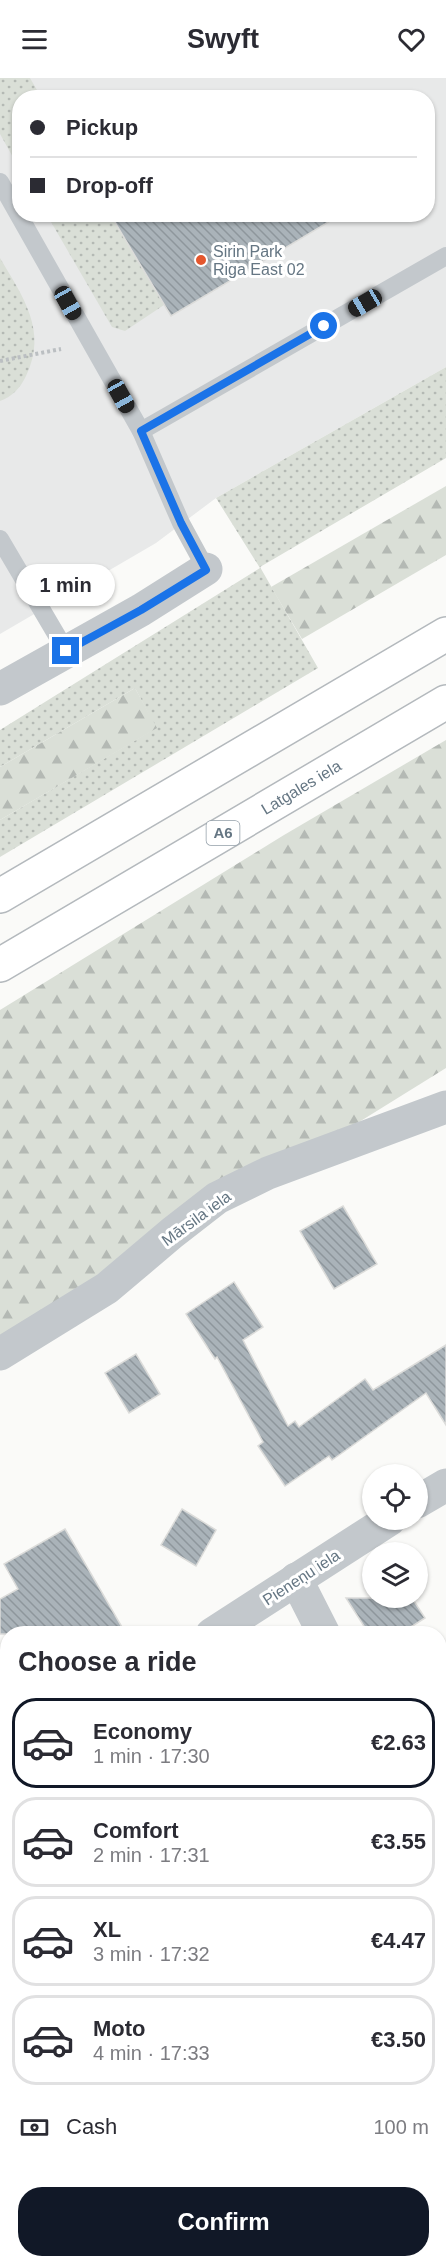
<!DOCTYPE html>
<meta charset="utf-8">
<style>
body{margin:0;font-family:Helvetica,sans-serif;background:#f2f2f3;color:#2b2b33;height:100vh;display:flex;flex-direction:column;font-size:22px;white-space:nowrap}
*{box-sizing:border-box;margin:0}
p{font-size:20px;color:#7c7c81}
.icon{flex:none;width:33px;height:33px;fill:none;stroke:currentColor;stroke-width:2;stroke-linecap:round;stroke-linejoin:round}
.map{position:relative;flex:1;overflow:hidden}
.drawer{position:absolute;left:0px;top:1548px;width:447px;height:642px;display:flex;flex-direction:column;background:#fff;border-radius:24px 24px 0 0;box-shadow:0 2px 4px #0004}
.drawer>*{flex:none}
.guide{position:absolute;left:12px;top:12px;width:423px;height:132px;border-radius:24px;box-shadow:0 2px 4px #0004;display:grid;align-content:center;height:132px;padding:0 18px;background:#fff}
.tools{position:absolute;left:362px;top:1386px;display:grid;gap:12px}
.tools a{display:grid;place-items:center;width:66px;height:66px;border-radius:50%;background:#fff;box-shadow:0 2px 4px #0004;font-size:30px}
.end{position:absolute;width:27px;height:27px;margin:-14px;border:8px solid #1a73e8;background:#fff;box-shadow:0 0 0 3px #fff}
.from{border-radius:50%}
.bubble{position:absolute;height:42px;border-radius:21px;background:#fff;box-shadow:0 2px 4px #0004;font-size:20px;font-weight:700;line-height:42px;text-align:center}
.car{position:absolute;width:18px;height:36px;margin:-18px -9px;border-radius:8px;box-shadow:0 0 4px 2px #0007;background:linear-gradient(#222 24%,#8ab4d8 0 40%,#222 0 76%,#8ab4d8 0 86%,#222 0)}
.guide b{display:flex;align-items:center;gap:21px;height:57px;font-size:22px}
.guide b+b{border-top:2px solid #e1e1e2}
.guide i{width:15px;height:15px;background:#2b2b33}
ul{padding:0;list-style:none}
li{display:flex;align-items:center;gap:18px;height:90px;margin:0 12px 9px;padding:0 6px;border:3px solid #e1e1e2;border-radius:24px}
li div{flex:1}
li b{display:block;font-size:22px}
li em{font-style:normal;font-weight:700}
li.current{border-color:#111827}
li>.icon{width:54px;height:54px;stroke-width:1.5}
h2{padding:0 18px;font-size:27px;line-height:72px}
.pay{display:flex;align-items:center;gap:15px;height:66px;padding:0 18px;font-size:22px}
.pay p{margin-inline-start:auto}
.primary-button{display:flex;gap:12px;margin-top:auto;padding:12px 18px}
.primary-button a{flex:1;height:69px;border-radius:24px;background:#111827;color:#fff;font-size:24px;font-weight:700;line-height:69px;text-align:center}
header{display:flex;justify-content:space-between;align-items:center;height:78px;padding:0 18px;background:#fff;font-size:27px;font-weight:700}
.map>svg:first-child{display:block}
</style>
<header><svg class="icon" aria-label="menu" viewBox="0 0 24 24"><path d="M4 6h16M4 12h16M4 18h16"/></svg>Swyft<svg class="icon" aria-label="heart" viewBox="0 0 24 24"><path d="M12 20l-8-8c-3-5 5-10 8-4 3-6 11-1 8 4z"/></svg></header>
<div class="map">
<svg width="446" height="2190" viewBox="0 0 446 2190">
<defs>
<pattern id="grass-dots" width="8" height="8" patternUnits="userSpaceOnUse" patternTransform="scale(1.5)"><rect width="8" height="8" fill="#dadfd7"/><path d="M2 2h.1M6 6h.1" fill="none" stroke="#b4b9b4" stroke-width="1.8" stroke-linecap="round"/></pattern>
<pattern id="forest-firs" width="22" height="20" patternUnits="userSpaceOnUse" patternTransform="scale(1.5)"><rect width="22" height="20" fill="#dadfd7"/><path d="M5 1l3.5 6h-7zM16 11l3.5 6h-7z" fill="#b4b9b4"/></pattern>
<pattern id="building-back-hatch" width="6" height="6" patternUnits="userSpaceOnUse" patternTransform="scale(1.5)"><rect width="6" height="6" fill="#aab3b9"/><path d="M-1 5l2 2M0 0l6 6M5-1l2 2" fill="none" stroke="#8e969c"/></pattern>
</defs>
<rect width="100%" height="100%" fill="#fafaf8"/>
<path fill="#e8e9e9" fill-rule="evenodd" d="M0,0h446v289l-230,131 -60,45 -156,91zM20,20h408v116h-408z"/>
<g fill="url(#grass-dots)">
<path d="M0,0h30l11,19 -21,1 -1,70 -19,-34z"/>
<path d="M47,137h63l54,90 -39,26 -13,-4z"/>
<path d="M0,180c23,39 48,73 26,118 -5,11 -14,21 -26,25z"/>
<path d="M446,289v91l-186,109 58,101 -318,189v-37l156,-92 -21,-40 -135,79v-37l260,-162 -44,-70z"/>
</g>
<g fill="url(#forest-firs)">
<path d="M446,408v69l-144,84 -31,-52z"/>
<path d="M135,610l22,40 -157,92v-53z"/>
<path d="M446,662v328l-446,277v-335l284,-175z"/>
</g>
<g fill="url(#building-back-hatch)" stroke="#dcdcda" stroke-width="1.5">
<path d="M110,136h232l-171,102z"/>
<path d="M343,1128l34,58 -43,25 -34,-58z"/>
<path d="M234,1204l29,45 -20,13 45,86 7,-5 4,6 66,-48 8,11 73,-45v80l-20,-32 -94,67 -3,-4 -44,30 -27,-40 5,-4 -46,-85 -2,2 -29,-45z"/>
<path d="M136,1276l24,40 -31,19 -24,-40z"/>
<path d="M182,1431l34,21 -20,36 -35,-21z"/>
<path d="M65,1451l61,105h-126v-35l18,-10 -14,-25z"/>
<path d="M346,1520h66l13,20 -25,16h-31z"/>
</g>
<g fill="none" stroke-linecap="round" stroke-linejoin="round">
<g stroke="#b4b9bd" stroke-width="36">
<g id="highway">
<path d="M0,818l446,-262"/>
<path d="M0,887l446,-263"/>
</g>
</g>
<path stroke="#bbbfc2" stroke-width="4" stroke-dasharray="3 3" stroke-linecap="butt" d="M0,283l61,-12"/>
<g stroke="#c3c8cc" stroke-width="18">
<path d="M0,104l141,249 40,92 25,46"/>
<path d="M141,353l305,-175"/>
<path d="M0,461l66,112"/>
</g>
<g stroke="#c3c8cc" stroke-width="33">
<path d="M0,611l141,-79 65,-41"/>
<path d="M0,1276l107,-66 65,-55 45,-35 51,-25 178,-66"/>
<path d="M417,1424l29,-17"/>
<path d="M296,1501l28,55"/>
<path d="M212,1556l177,-114"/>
<path d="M0,1679l8,-4"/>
<path d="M440,1752l6,9"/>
<path d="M367,2182l4,8"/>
</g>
<use href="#highway" stroke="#fff" stroke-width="33"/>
</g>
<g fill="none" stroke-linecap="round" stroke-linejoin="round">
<path stroke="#1a73e8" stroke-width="8" d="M66,573l75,-41 65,-40 -25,-47 -40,-92 183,-105"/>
</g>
<circle fill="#e4572e" stroke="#fff" stroke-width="2" cx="201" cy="182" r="6"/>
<g text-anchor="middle" stroke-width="6" stroke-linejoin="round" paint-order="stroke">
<rect fill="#fff" stroke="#939fa8" stroke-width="1.5" x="206.5" y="743" width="33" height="24" rx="4.5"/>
<g font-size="15" font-weight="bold" fill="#657683">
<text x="223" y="760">A6</text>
</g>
<g font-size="16" fill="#657683" stroke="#fff" text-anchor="start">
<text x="213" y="179">Sirin Park<tspan x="213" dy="18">Riga East 02</tspan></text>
</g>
<g font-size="16" fill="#657683" stroke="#fff">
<text transform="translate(301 709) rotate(-31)" y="6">Latgales iela</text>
<text transform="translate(196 1140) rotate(-36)" y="6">Mārsila iela</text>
<text transform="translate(301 1499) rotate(-33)" y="6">Pieneņu iela</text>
</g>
</g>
</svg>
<div class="tools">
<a><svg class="icon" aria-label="locate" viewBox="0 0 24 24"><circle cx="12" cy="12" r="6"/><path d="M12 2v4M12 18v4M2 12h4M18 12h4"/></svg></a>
<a><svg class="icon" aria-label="layers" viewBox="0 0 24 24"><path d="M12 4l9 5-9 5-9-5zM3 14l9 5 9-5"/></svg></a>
</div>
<i class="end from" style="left:324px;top:248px"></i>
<i class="end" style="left:66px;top:573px"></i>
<div class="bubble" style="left:16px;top:486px;width:99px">1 min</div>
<i class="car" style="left:68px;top:225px;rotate:151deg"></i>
<i class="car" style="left:365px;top:225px;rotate:240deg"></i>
<i class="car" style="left:121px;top:318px;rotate:151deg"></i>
<div class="guide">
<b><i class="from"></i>Pickup</b>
<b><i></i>Drop-off</b>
</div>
<section class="drawer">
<h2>Choose a ride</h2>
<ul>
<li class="current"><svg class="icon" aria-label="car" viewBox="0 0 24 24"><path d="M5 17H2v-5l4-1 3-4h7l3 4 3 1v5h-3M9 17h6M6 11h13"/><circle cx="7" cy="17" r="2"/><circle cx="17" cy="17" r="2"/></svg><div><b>Economy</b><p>1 min · 17:30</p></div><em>€2.63</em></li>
<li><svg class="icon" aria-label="car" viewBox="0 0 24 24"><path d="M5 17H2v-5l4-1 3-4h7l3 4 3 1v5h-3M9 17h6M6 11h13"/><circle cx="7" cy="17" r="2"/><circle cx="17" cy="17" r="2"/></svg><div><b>Comfort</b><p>2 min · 17:31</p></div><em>€3.55</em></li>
<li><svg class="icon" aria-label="car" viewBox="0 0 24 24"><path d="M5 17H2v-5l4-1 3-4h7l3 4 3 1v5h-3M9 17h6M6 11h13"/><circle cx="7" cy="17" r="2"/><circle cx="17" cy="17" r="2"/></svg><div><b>XL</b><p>3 min · 17:32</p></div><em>€4.47</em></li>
<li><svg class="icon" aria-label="car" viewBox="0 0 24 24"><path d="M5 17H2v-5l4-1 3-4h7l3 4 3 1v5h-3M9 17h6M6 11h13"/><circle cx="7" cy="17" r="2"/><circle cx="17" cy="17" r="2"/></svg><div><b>Moto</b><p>4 min · 17:33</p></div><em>€3.50</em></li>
</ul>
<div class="pay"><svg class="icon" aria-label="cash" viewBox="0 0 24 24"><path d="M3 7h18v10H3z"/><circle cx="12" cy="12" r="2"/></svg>Cash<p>100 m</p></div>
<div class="primary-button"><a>Confirm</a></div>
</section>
</div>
